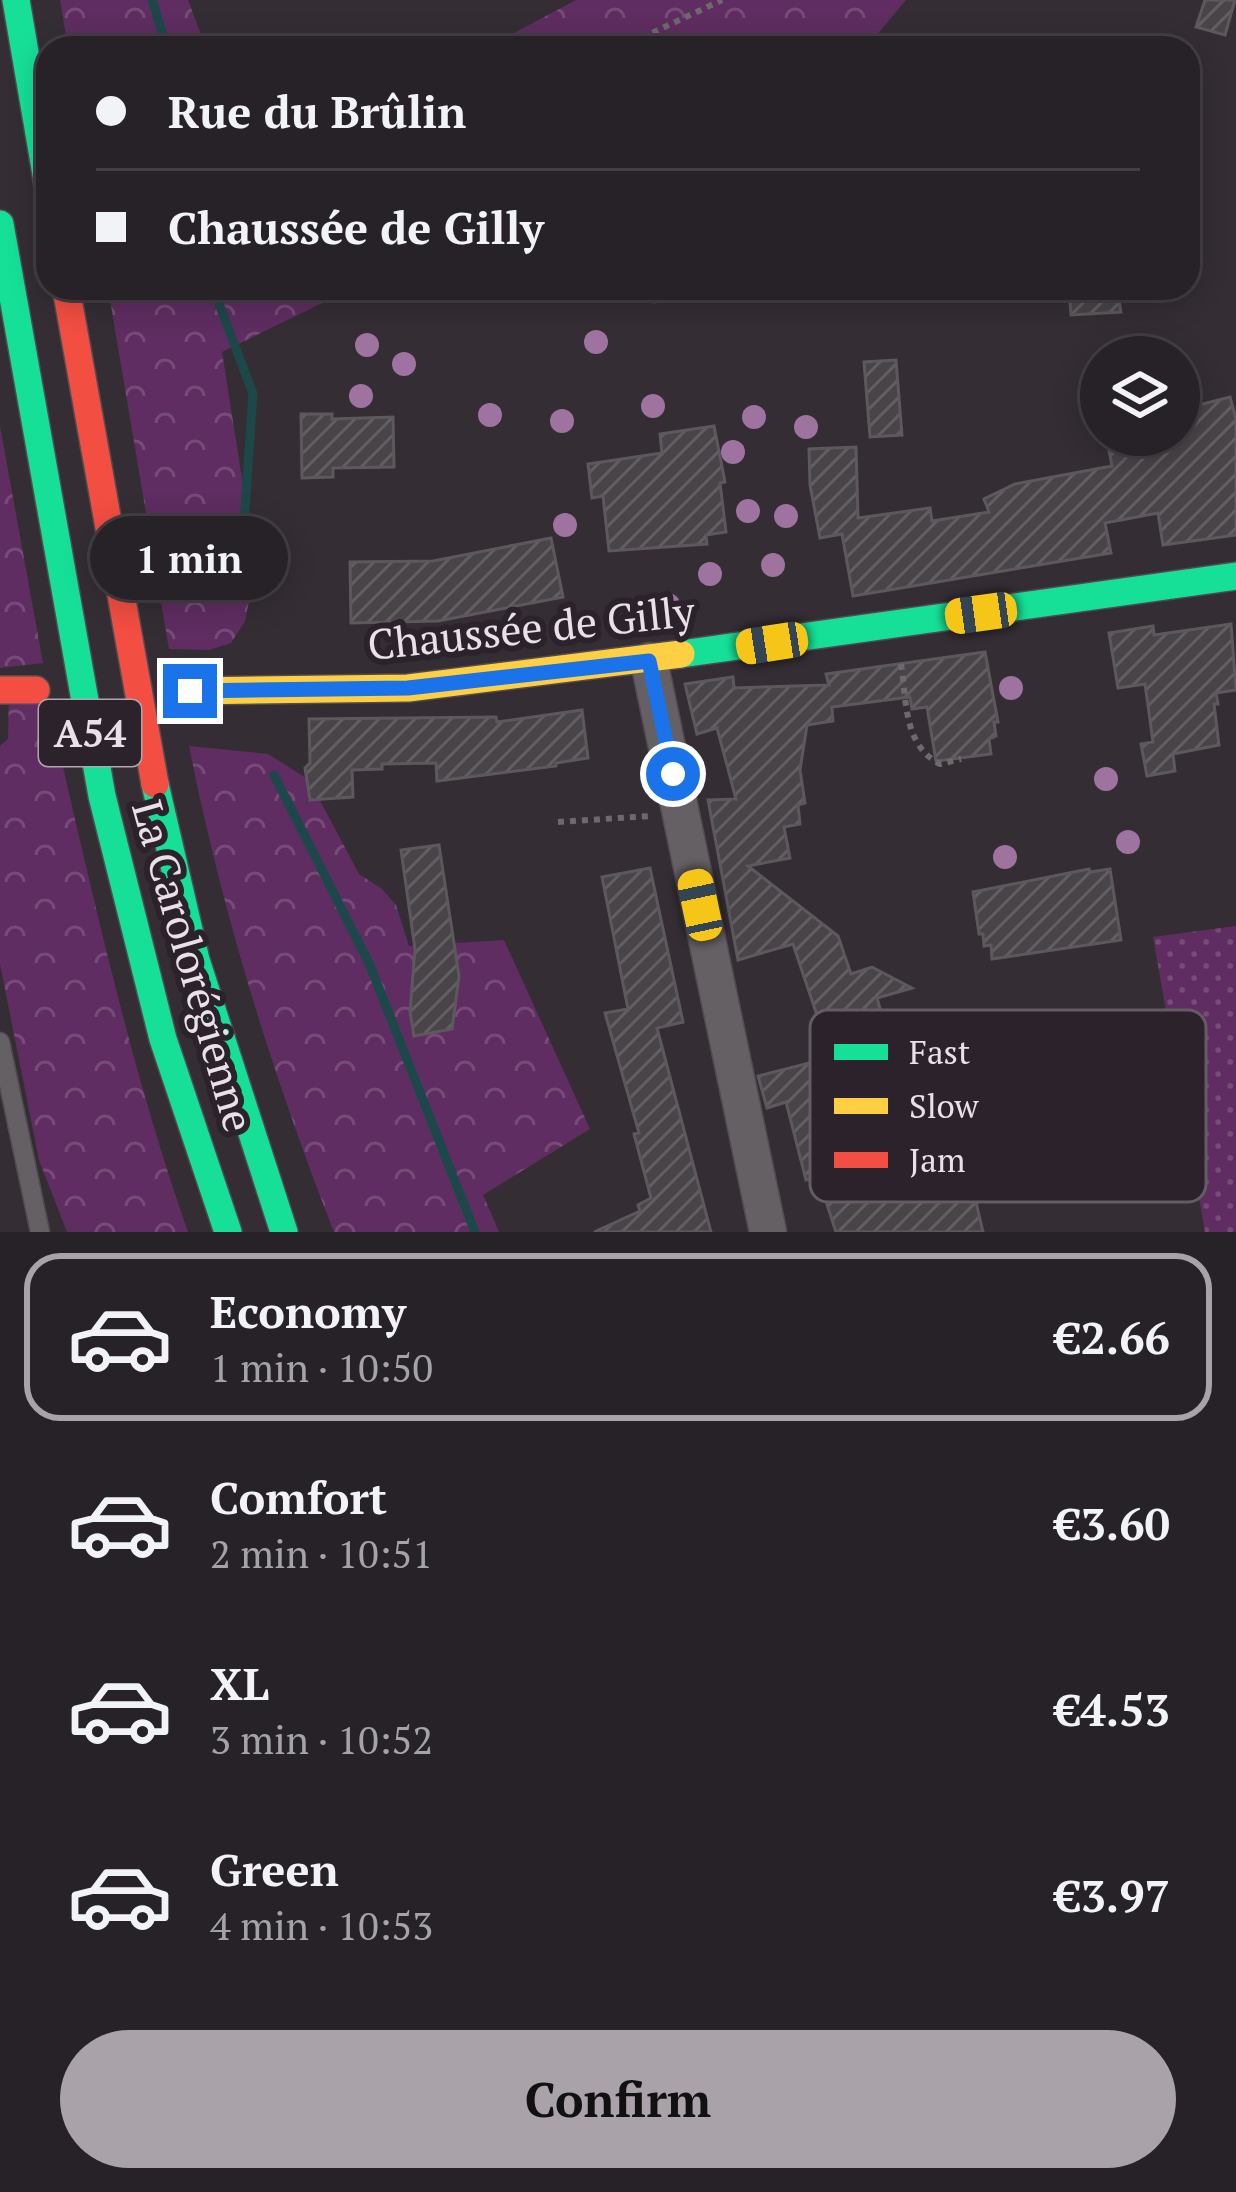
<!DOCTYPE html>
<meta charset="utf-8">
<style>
body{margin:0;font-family:"PT Serif",serif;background:#2f2a2f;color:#f1f3f6;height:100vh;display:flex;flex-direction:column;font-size:45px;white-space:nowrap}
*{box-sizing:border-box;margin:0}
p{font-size:39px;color:#a4a4a7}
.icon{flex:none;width:66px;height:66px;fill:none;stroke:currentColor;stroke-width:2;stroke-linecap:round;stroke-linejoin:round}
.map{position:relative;height:1232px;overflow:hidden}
.sheet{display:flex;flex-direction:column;background:#272227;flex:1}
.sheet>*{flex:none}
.guide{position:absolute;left:36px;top:36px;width:1164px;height:264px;border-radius:36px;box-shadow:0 6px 30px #0003,0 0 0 3px #433f44;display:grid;align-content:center;height:264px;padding:0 60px;background:#272227}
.tools{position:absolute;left:1080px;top:336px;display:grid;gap:24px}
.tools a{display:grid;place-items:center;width:120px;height:120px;border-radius:50%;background:#272227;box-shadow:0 6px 30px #0003,0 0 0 3px #433f44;font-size:60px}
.end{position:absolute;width:54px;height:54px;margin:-27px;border:15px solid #1a73e8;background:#fff;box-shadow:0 0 0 6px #fff}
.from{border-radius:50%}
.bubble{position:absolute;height:84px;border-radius:42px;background:#272227;box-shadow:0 6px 30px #0003,0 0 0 3px #433f44;font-size:39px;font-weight:600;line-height:84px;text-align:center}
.car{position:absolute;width:36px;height:72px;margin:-36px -18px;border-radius:15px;box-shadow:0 0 9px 3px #0007;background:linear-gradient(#f5c518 24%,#345 0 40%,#f5c518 0 76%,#345 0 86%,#f5c518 0)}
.guide b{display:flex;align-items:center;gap:42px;height:114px;font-size:45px}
.guide b+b{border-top:3px solid #433f44}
.guide i{width:30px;height:30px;background:#f1f3f6}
ul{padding:21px 0 0;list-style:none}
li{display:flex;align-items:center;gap:36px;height:168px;margin:0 24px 18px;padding:0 36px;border:6px solid transparent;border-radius:36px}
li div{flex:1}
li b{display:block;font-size:45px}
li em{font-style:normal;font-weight:600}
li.current{border-color:#a9a2a9}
li>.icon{width:108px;height:108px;stroke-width:1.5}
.button{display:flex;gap:24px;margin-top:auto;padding:24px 60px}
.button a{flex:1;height:138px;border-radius:72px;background:#a9a2a9;color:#111;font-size:48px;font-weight:600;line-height:138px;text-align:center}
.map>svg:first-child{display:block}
</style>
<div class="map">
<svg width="1236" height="1232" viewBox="0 0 1236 1232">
<defs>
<pattern id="grass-dots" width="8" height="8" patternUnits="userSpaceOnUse" patternTransform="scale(3)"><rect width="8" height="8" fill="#5f2d61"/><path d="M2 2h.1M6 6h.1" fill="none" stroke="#764b78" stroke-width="1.8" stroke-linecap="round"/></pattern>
<pattern id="forest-crowns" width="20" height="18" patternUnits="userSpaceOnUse" patternTransform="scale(3)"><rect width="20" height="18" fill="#5f2d61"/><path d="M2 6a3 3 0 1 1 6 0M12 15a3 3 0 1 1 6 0" fill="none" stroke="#764b78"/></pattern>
<pattern id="building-hatch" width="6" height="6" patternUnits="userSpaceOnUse" patternTransform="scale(3)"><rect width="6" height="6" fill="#484448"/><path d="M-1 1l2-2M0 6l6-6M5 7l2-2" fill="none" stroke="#625f62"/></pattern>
</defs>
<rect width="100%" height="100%" fill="#342e34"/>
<path fill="url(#grass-dots)" d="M1236,926v306h-31l-52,-295z"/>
<g fill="url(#forest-crowns)">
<path d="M60,0h128l18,48h-138z"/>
<path d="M576,0h330l-36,43 1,5h-385z"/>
<path d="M108,288h245l-131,64 34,215 -11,54 -14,22 -22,7 -40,-1z"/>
<path d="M640,288h76l-62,16z"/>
<path d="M0,426l43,237 -43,5z"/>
<path d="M9,690l38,8c42,180 80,360 141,534h-121l-28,-72 -39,-196v-218l8,-7z"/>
<path d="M189,746l79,8 41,26 50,94 23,15 14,16 13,41 95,-6 86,189 -107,66 16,37h-165c-62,-158 -112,-320 -145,-486z"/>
</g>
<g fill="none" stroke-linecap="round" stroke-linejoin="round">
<g stroke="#1d484a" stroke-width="9">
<path d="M152,0l15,48"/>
<path d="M218,301l35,93 -14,200"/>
<path d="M274,775l95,188 106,269"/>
</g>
</g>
<g fill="url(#building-hatch)" stroke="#5d585d" stroke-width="3">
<path d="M1205,0h30l-10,35 -29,-8z"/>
<path d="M1069,288h48l4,24 -50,3z"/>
<path d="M896,360l6,75 -32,2 -6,-75z"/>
<path d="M1230,397l6,22v116l-73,10 -5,-32 -53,10 6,30 -258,43 -11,-62 -22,4 -10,-53 -1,-36 47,-2 2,71 72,-10 2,13 57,-9 -5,-13 31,-15 97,-18 -6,-31h73v-25z"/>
<path d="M301,414h31v5l61,-2 1,50 -61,1v9l-31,1z"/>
<path d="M714,426l11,56 -5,1 6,49 -20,3 1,9 -98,7 -6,-55 -11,2 -4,-34 74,-11 -2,-19z"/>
<path d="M551,538l12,59 -125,24 -87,2 -1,-61 83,-1z"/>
<path d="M1231,624l5,66 -20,3 2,11h-4l5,41 -46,9 2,17 -28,5 -6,-32 12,-2 -8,-58 -27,4 -9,-55 44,-7 1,9z"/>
<path d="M985,652l13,70h-4l2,14 -7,3 2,15 -55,7 -9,-54 -15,2 -2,-12 -78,10 1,14 -26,4 -7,45 5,33 -7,2 2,19 -16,3 6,31 -42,8 90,70 13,38 21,-7 40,21 -35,10 10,34 -58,19 -36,-107 -55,16 -30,-160 28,-1 -19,-71 -20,6 -12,-50 48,-7 1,11 95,-3 -3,-11z"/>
<path d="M582,710l6,48 -32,5v3l-119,15 -1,-18 -54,1v5l-30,1 1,27 -43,3 -5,-32 5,-5 -1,-44 187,-2 1,5z"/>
<path d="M439,845l20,131 -7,53 -38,7 -4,-24 5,-63 -14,-99z"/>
<path d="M650,868l33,154 -26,6 54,204h-117l46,-21 -2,-6 13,-7 -17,-64 5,-1 -34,-120 23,-4 -26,-132z"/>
<path d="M1089,869l1,3 20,-3 11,71 -129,19 -1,-14 -7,1 -1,-12h-4l-6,-42z"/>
<path d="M848,1053l6,32 12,-2 21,77 53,-12 8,34 22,-6 13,56h-147l-18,-55 -12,3 -20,-78 -19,6 -9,-32z"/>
</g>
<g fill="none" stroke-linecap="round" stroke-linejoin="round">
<g stroke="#514b51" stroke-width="21">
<path id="lane" d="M0,1042l40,190"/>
</g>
<g stroke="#514b51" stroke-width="39">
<path id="street" d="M649,661l119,571"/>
</g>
<g stroke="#514b51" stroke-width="30">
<g id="fast">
<path d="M16,0l32,186"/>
<path d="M0,224l102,572 61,243 65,193"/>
<path d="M681,654l555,-78"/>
<path d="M155,784l41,176 88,272"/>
</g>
</g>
<g stroke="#514b51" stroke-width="30">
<path id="slow" d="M190,691l218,-3 273,-34"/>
</g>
<g stroke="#514b51" stroke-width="30">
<g id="jam">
<path d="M66,288l89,496"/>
<path d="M0,690h36"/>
</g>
</g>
<g stroke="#6d696d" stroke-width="6" stroke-dasharray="6 6" stroke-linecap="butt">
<path d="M620,48l102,-48"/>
<path d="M134,296l14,-8"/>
<path d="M901,664c6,37 2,81 39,100l21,-5"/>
<path d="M558,822l92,-6"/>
</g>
<use href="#lane" stroke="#646064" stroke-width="18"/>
<use href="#street" stroke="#646064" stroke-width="36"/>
<use href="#fast" stroke="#16e098" stroke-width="27"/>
<use href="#slow" stroke="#ffcf43" stroke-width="27"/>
<use href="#jam" stroke="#f24e42" stroke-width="27"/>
</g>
<g fill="#9e739f">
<circle cx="596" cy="342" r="12"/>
<circle cx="367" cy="345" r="12"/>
<circle cx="404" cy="364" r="12"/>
<circle cx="361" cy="396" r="12"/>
<circle cx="653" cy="406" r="12"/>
<circle cx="490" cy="415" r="12"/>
<circle cx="754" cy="417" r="12"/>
<circle cx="562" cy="421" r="12"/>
<circle cx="806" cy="427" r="12"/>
<circle cx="733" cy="452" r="12"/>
<circle cx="748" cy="511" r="12"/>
<circle cx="786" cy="516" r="12"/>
<circle cx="565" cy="525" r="12"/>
<circle cx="773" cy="565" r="12"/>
<circle cx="710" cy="574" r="12"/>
<circle cx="668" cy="605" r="12"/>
<circle cx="582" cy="626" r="12"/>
<circle cx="1011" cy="688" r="12"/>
<circle cx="1106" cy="779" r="12"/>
<circle cx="1128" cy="842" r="12"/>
<circle cx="1005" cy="857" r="12"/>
</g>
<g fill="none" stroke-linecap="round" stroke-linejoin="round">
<path stroke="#1a73e8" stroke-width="15" d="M190,691l218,-3 241,-27 24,113"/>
</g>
<g text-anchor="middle" stroke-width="12" stroke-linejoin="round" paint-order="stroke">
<rect fill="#2c222c" stroke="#b0a8b0" stroke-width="3" x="39" y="700" width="102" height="66" rx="9"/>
<g font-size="39" font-weight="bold" fill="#e8e1e8">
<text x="90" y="747">A54</text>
</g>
<g font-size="42" fill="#e8e1e8" stroke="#2c222c">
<text transform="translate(531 628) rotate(-6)" y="15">Chaussée de Gilly</text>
<text transform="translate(193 966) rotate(74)" y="15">La Carolorégienne</text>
</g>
</g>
<rect x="810" y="1010" width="396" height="192" rx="18" fill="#2c222c" stroke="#645b64" stroke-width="3"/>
<rect x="834" y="1044" width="54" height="16" fill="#16e098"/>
<rect x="834" y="1098" width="54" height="16" fill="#ffcf43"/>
<rect x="834" y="1152" width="54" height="16" fill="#f24e42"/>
<g font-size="33" fill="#e8e1e8">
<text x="909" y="1064">Fast</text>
<text x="909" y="1118">Slow</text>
<text x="909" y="1172">Jam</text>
</g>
</svg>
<div class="tools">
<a><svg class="icon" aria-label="layers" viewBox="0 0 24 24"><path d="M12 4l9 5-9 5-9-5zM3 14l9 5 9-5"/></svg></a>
</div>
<i class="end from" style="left:673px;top:774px"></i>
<i class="end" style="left:190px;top:691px"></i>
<div class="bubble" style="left:90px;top:516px;width:198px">1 min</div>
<i class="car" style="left:981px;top:613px;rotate:262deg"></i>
<i class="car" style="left:772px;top:643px;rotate:261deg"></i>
<i class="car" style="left:700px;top:905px;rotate:348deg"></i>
<div class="guide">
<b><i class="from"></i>Rue du Brûlin</b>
<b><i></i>Chaussée de Gilly</b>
</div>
</div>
<section class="sheet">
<ul>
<li class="current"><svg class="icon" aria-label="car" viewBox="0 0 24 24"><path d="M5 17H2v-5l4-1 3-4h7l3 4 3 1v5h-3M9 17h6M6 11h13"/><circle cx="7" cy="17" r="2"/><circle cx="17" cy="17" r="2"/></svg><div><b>Economy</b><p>1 min · 10:50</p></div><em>€2.66</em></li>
<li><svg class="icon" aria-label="car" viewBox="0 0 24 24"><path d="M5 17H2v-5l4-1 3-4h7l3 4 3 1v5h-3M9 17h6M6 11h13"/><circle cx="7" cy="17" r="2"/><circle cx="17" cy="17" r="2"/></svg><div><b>Comfort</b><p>2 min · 10:51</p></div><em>€3.60</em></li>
<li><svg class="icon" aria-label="car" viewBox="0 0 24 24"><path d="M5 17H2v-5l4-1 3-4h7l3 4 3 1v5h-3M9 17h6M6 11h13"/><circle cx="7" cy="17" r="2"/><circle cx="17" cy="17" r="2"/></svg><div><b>XL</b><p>3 min · 10:52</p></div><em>€4.53</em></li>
<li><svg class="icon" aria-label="car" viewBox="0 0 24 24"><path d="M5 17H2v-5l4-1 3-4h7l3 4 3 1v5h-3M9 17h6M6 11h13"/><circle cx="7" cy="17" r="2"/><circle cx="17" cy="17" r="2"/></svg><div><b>Green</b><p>4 min · 10:53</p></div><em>€3.97</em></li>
</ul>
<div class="button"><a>Confirm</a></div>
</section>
